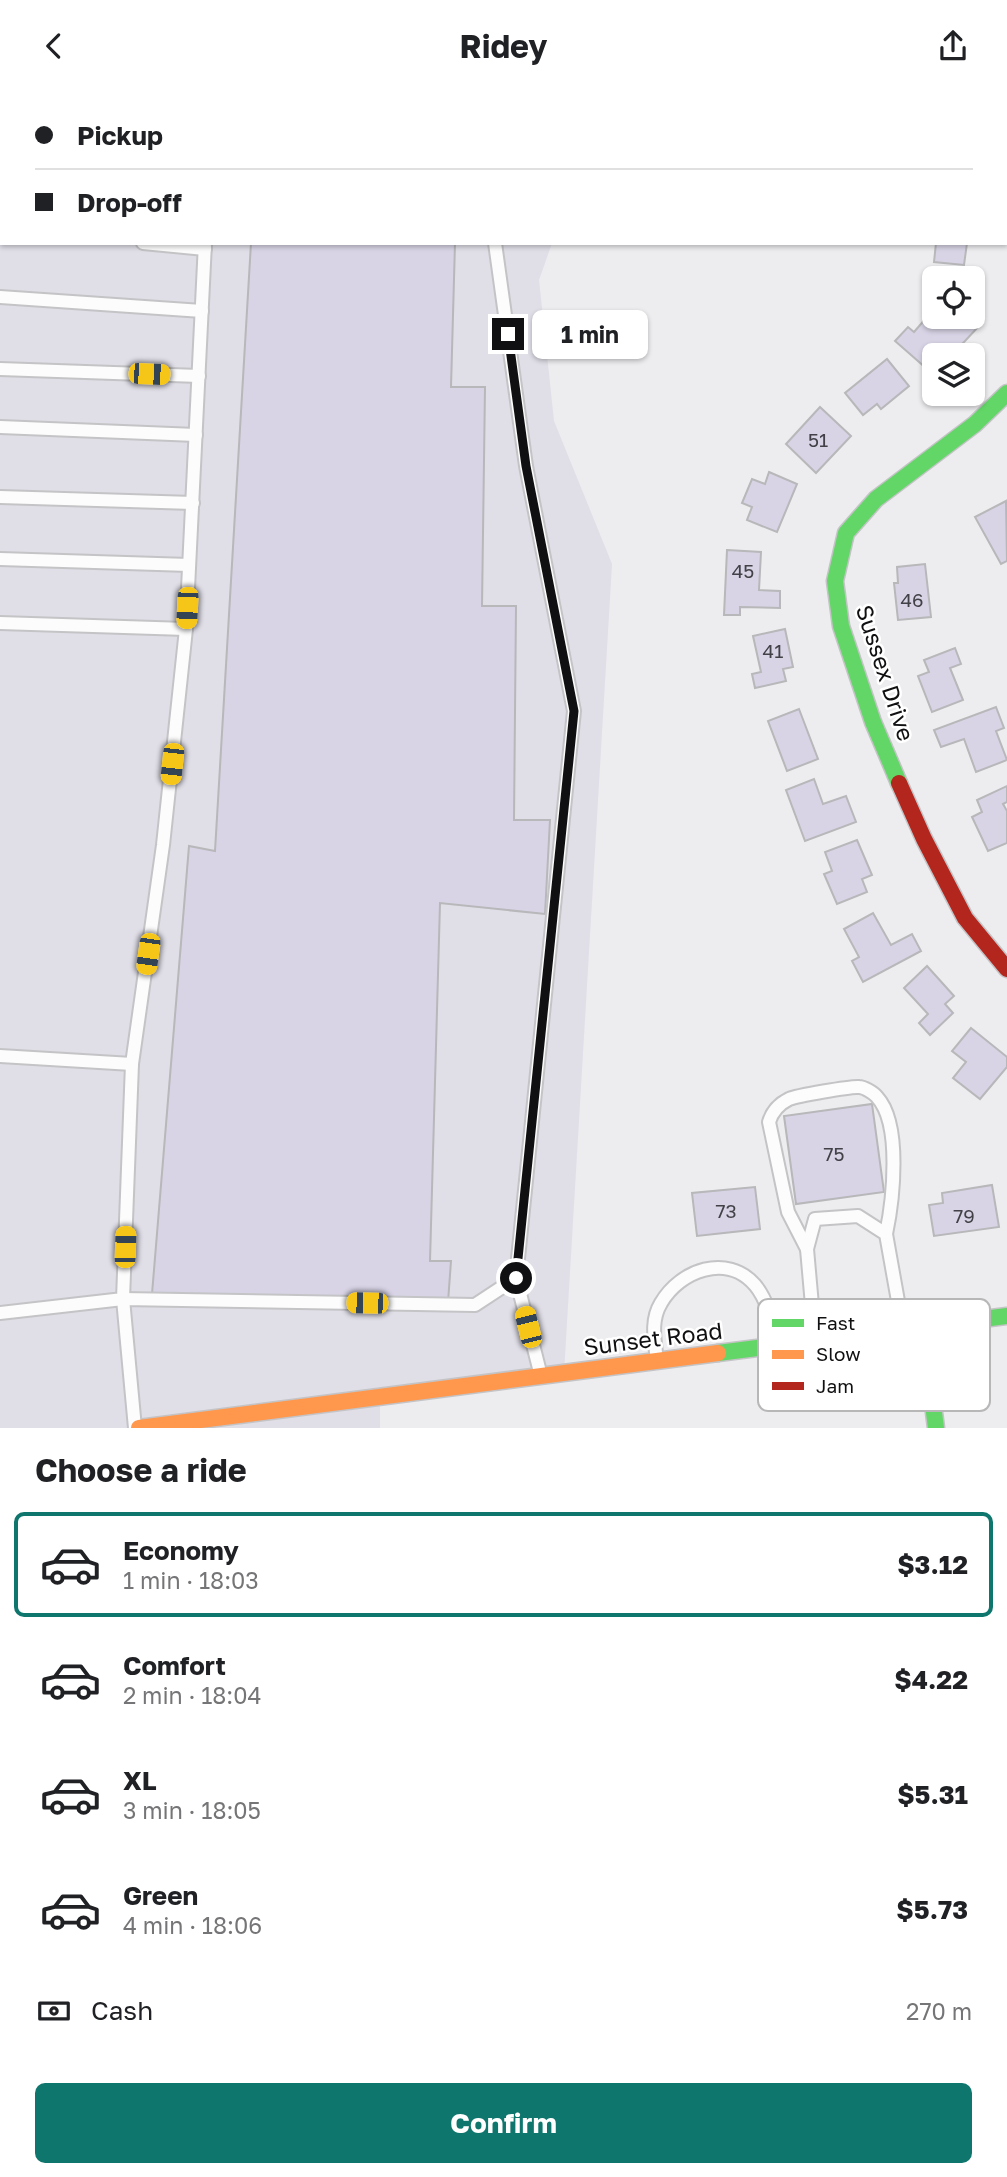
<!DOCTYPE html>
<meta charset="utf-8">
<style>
body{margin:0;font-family:"Golos Text",sans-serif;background:#f6f6f6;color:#202124;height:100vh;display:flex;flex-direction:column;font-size:26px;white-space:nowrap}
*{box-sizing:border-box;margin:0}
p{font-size:23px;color:#757577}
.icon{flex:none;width:38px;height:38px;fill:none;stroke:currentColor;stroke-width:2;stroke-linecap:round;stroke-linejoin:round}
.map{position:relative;height:1337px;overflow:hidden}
.drawer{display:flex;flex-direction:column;background:#fff;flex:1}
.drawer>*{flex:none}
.banner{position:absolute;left:0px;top:0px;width:1008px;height:154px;box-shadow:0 2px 5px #0004;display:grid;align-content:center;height:154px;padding:0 35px;background:#fff}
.controls{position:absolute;left:922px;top:175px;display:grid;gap:14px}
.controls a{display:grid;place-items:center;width:63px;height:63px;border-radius:10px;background:#fff;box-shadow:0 2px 5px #0004;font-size:35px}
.end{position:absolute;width:32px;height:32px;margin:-16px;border:9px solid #101012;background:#fff;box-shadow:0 0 0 4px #fff}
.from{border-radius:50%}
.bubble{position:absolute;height:49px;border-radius:10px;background:#fff;box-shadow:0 2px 5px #0004;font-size:23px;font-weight:700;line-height:49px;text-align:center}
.car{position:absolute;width:21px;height:42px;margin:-21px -10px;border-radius:9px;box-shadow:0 0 5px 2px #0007;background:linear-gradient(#f5c518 24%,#345 0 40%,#f5c518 0 76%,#345 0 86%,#f5c518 0)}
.banner b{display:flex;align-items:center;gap:24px;height:66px;font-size:26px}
.banner b+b{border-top:2px solid #e0e0e0}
.banner i{width:18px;height:18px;background:#202124}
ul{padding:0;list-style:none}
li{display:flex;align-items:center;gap:21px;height:105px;margin:0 14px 10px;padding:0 21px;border:4px solid transparent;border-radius:10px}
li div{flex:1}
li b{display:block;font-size:26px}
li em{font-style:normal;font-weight:700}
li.current{border-color:#0f766e}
li>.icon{width:63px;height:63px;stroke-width:1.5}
h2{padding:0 35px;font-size:32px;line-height:84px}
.pay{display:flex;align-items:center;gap:18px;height:77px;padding:0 35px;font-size:26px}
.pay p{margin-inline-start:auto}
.cta{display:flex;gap:14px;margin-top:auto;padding:14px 35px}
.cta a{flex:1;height:80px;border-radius:10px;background:#0f766e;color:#fff;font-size:28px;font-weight:700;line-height:80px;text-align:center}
header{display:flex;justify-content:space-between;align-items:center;height:91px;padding:0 35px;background:#fff;font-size:32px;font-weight:700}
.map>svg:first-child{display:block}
</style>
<header><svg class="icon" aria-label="back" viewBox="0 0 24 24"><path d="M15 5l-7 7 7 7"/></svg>Ridey<svg class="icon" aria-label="share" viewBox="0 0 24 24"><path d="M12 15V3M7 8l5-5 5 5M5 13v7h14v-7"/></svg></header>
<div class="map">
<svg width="1007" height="1337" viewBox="0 0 1007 1337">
<rect width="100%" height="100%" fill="#edecef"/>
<path fill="#e0dee7" d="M0,0l504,2h-502v150h550l-13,37 15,141 58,143 -48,809 -184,25v30h-380z"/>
<g fill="#d8d4e6" stroke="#b8b7b9" stroke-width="2">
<path d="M251,152h204l-4,144h34l-3,219h34l-2,214h36l-5,94 -105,-11 -10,358h21l-3,41 -296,-8 37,-448 26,5z"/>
<path d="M936,152h31l-3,22 -30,-3z"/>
<path d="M934,218v8h32l12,10 -26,28h-18v4l-8,9 -31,-27 13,-14 6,5z"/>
<path d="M887,268l22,27 -28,23 -4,-5 -14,11 -18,-22z"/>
<path d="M820,316l31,29 -35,37 -30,-29z"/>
<path d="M769,381l28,12 -20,48 -30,-12 5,-13 -10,-4 10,-24 13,5z"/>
<path d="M1006,410l1,60 -6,3 -26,-47z"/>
<path d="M727,459l34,2 -2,38 21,1v17l-40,-1v8h-16z"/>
<path d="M925,473l6,53 -33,3 -4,-37h4l-1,-16z"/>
<path d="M785,538l8,38 -10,2 3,12 -31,7 -3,-14 9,-2 -8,-36z"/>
<path d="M955,557l6,16 -11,4 13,32 -31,12 -14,-36 11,-4 -5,-12z"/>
<path d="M996,616l8,21 -8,3 11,29 -31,12 -12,-33 -23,8 -7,-17z"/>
<path d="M799,618l19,50 -31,12 -19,-50z"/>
<path d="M814,688l9,25 23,-8 10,26 -51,19 -19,-51z"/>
<path d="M1007,695v16l-4,2 4,7v32l-19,8 -16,-34 10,-5 -5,-12z"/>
<path d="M857,749l15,35 -10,4 5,13 -30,12 -13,-30 8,-3 -7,-19z"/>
<path d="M873,822l18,32 21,-11 9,17 -58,31 -11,-21 7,-4 -15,-28z"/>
<path d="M927,875l27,30 -9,8 8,9 -23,22 -11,-12 9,-9 -24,-26z"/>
<path d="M971,937l36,29v10l-27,32 -27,-21 13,-16 -14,-11z"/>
<path d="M872,1013l12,88 -88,12 -12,-88z"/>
<path d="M992,1094l7,42 -65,9 -5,-31 14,-2 -1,-10z"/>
<path d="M755,1096l5,42 -63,7 -5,-43z"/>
</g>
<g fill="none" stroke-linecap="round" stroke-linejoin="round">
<g stroke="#c4c4c6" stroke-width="16">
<g id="lane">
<path d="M457,0l1,2"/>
<path d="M92,2l2,-2"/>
<path d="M213,2v-2"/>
<path d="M0,84l2,-2"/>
<path d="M0,139h2"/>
<path d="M143,152l62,6"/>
<path d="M0,206l202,14"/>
<path d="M0,278l199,7"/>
<path d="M0,336l196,8"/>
<path d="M0,406l193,6"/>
<path d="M0,468l189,6"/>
<path d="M0,532l186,6"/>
<path d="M0,965l132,8"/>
<path d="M807,1158l-19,-37 -19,-90c3,-10 10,-18 20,-23 7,-3 62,-13 70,-12 5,0 15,6 18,10 25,27 16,104 9,137"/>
<path d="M516,1187l25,98"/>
<path d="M0,1222l123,-14 9,-235 31,-219 23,-216 19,-386"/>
<path d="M815,1248l-8,-90 8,-30 43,-3 28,18 17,95"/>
<path d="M657,1270c-2,-20 -7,-40 4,-58 19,-33 66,-50 94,-18 14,17 17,39 22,60"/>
<path d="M135,1337l-12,-129 352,6 41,-27 58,-567 -48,-245 -31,-223"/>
</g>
</g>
<g stroke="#c4c4c6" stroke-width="19">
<g id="fast">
<path d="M899,692l-26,-61 -32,-96 -6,-45 11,-48 30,-34 99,-75 32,-31"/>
<path d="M923,1236l13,101"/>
<path d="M718,1262l289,-37"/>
</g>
</g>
<g stroke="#c4c4c6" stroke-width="19">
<path id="slow" d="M139,1337l579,-75"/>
</g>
<g stroke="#c4c4c6" stroke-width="19">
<path id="jam" d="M899,692l25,56 41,79 42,51"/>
</g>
<use href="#lane" stroke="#fcfcfd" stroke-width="12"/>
<use href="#fast" stroke="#63d668" stroke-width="16"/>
<use href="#slow" stroke="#ff974d" stroke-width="16"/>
<use href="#jam" stroke="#b3261e" stroke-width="16"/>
</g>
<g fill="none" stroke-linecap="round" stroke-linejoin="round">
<path stroke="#101012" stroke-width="9" d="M508,243l18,132 48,245 -58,567"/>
</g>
<g text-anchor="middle" stroke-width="5" stroke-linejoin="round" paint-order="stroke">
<g font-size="19" fill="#424147">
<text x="818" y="356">51</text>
<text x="743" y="487">45</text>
<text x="912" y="516">46</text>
<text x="773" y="567">41</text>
<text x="834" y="1070">75</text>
<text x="726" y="1127">73</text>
<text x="964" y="1132">79</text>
</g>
<g font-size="23" fill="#101012" stroke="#fff">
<text transform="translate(885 582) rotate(72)" y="8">Sussex Drive</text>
<text transform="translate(653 1248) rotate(-7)" y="8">Sunset Road</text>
</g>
</g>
<rect x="758" y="1208" width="232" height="112" rx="10" fill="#fff" stroke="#b7b7b8" stroke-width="2"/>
<rect x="772" y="1228" width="32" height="8" fill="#63d668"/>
<rect x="772" y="1259" width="32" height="9" fill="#ff974d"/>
<rect x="772" y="1291" width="32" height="8" fill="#b3261e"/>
<g font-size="19" fill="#101012">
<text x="816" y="1239">Fast</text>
<text x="816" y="1270">Slow</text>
<text x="816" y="1302">Jam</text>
</g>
</svg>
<div class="controls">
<a><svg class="icon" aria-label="locate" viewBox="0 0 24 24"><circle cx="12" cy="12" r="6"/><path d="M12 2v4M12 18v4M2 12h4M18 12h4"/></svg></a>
<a><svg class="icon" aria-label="layers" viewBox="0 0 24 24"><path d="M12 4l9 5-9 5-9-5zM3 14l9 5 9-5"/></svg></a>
</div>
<i class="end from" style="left:516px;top:1187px"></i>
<i class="end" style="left:508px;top:243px"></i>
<div class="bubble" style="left:532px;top:219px;width:116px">1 min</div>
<i class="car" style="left:149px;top:283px;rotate:92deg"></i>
<i class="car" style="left:187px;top:517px;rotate:183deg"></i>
<i class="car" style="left:172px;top:673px;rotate:186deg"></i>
<i class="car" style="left:148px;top:863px;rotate:188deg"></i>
<i class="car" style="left:125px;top:1156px;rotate:2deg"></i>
<i class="car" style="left:367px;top:1212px;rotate:271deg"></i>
<i class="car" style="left:528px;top:1236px;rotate:346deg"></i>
<div class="banner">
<b><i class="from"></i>Pickup</b>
<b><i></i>Drop-off</b>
</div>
</div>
<section class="drawer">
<h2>Choose a ride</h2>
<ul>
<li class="current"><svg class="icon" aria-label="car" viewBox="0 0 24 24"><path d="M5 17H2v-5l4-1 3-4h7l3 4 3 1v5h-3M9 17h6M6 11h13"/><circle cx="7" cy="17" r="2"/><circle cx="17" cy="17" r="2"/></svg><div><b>Economy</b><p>1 min · 18:03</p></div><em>$3.12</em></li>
<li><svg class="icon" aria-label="car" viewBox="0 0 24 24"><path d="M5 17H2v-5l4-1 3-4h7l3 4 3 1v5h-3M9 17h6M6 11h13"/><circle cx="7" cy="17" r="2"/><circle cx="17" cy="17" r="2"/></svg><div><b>Comfort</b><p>2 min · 18:04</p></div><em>$4.22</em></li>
<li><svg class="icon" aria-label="car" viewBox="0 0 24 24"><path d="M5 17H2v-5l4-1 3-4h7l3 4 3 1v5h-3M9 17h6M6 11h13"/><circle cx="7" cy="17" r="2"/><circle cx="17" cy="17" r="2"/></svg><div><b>XL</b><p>3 min · 18:05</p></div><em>$5.31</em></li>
<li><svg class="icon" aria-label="car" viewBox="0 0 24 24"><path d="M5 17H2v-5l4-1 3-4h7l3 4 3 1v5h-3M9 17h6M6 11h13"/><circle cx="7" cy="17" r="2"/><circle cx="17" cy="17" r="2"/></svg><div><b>Green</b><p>4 min · 18:06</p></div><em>$5.73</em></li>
</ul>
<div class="pay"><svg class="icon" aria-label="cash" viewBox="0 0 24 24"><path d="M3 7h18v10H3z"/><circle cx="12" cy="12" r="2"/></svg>Cash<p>270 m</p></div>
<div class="cta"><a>Confirm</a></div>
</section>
